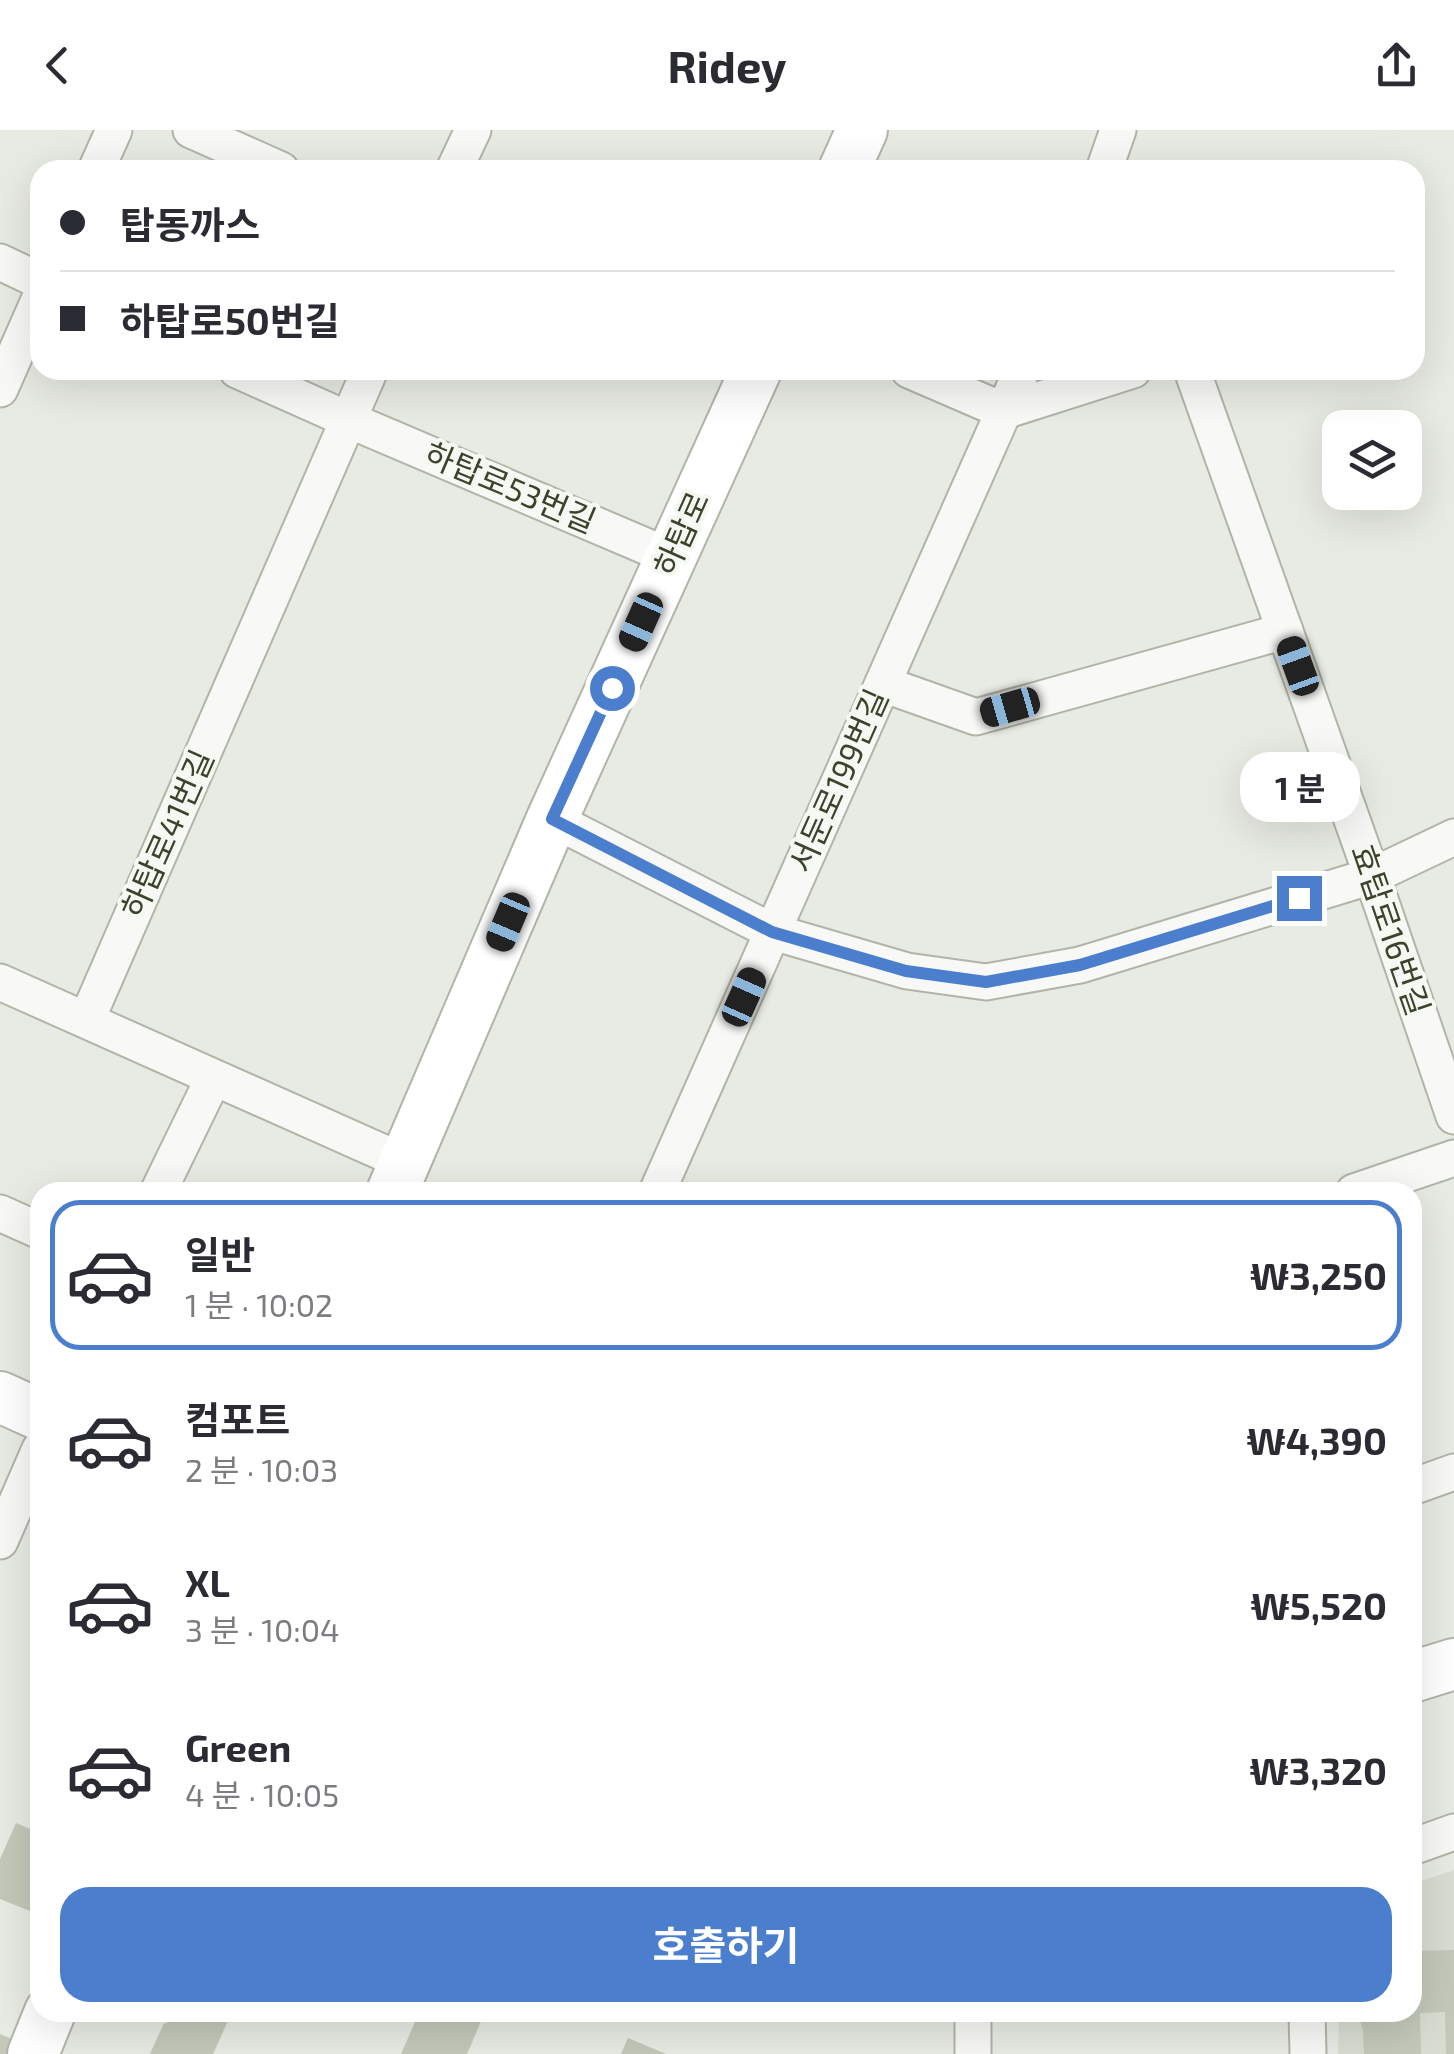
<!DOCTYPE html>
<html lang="ko">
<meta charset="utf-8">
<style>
body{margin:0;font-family:"Exo 2","Noto Sans KR",sans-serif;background:#f2f2f3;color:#2b2b33;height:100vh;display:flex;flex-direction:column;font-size:38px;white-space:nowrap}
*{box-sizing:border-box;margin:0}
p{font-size:32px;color:#7c7c81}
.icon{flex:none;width:55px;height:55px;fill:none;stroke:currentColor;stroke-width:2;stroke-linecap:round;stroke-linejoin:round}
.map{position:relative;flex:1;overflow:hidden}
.panel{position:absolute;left:30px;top:1052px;width:1392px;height:840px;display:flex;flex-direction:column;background:#fff;border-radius:30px;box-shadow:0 10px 40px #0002}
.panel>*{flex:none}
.banner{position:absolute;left:30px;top:30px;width:1395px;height:220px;border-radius:30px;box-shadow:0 10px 40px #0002;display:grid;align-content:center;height:220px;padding:0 30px;background:#fff}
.fabs{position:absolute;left:1322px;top:280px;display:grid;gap:20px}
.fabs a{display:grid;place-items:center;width:100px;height:100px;border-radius:20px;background:#fff;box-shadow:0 10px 40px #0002;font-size:50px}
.end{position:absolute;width:45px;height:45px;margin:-22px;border:12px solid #4b7fcd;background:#fff;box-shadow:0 0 0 5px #fff}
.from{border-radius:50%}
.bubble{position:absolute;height:70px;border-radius:30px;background:#fff;box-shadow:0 10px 40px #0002;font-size:32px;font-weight:700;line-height:70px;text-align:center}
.car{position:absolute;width:30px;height:60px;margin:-30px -15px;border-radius:12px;box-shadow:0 0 8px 2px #0007;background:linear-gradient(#222 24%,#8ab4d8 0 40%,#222 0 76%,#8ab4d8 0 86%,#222 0)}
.banner b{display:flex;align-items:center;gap:35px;height:95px;font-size:38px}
.banner b+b{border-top:2px solid #e1e1e2}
.banner i{width:25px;height:25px;background:#2b2b33}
ul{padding:18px 0 0;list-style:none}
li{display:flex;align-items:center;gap:30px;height:150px;margin:0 20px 15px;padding:0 10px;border:5px solid transparent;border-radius:30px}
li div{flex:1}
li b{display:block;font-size:38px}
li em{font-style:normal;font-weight:700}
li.selected{border-color:#4b7fcd}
li>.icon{width:90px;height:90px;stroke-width:1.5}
.primary-button{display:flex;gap:20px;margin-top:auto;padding:20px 30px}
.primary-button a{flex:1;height:115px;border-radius:30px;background:#4b7fcd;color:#fff;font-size:40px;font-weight:700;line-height:115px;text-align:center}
header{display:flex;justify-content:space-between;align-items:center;height:130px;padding:0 30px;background:#fff;font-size:45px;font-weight:700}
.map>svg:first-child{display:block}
</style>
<header><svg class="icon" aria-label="back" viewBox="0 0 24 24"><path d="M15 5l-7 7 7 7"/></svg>Ridey<svg class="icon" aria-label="share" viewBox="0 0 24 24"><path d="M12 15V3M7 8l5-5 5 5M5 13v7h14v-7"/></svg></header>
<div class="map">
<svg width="1454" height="1924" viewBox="0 0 1454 1924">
<rect width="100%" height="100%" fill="#e8ebe3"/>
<path fill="#d8ddd1" d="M1454,1740v184h-116l1,-41 73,-1 1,-128z"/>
<g fill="#c3c8ba">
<path d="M16,1693l24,10v82l-40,-16v-40z"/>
<path d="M1454,1820v104h-8l-1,-42 -25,1 1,41h-57l-1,-24 -6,-18h55v-61z"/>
<path d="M171,1882h61l-19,42h-63l14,-31 2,1z"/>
<path d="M422,1882h63l-18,42h-66l18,-41z"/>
<path d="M0,1904l14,6 -6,14h-8z"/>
<path d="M628,1908l38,16h-45z"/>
</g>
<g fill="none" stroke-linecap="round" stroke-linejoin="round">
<g stroke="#b0b5a8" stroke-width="39">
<g id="street">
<path d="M191,0l90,40"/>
<path d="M96,40l18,-40"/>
<path d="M454,40l19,-40"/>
<path d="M1104,40l14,-40"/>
<path d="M0,132l40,19"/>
<path d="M237,240l112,50 322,137"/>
<path d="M909,240l95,41 129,-41"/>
<path d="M1192,240l180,506 82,240"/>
<path d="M0,259l40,-91"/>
<path d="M883,554l93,33 309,-86"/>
<path d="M552,689l221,113 134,39 79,11 94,-17 292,-89 82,-39"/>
<path d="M0,852l404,180"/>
<path d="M87,889l283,-649"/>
<path d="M158,1062l55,-113"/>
<path d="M657,1062l365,-822"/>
<path d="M1354,1062l100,-34"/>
<path d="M0,1083l40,18"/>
<path d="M1412,1357l42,-15"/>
<path d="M0,1411l40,-92"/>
<path d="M1412,1717l42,-15"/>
<path d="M973,1882v42"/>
<path d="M1307,1882l1,42"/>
</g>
</g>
<g stroke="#b0b5a8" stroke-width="54">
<g id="secondary">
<path d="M844,40l18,-40"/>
<path d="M392,1062l160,-373 204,-449"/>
<path d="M0,1267l40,18"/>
<path d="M1412,1547l42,-13"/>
<path d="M33,1924l17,-42"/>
</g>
</g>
<use href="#street" stroke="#f8f9f6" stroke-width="35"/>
<use href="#secondary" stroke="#fff" stroke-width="50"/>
</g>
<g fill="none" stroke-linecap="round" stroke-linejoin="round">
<path stroke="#4b7fcd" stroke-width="12" d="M612,558l-60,131 220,113 134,39 80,11 94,-17 219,-67"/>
</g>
<g text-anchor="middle" stroke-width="8" stroke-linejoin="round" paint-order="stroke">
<g font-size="32" fill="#3a432b" stroke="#f6f8f3">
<text transform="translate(510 358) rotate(23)" y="11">하탑로53번길</text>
<text transform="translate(682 404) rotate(-66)" y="11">하탑로</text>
<text transform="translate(839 651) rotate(-66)" y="11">서둔로199번길</text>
<text transform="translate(168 704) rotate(-66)" y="11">하탑로41번길</text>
<text transform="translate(1390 800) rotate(71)" y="11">효탑로16번길</text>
</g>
</g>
</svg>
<div class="fabs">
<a><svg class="icon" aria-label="layers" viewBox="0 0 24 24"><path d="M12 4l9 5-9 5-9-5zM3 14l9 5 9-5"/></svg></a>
</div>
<i class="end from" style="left:612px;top:558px"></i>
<i class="end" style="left:1299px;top:768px"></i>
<div class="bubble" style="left:1240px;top:622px;width:120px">1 분</div>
<i class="car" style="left:641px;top:492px;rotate:204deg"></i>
<i class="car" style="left:1298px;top:536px;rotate:340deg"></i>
<i class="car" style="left:1010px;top:577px;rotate:254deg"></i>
<i class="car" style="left:508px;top:792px;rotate:203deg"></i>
<i class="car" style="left:744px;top:867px;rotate:24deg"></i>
<div class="banner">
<b><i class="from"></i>탑동까스</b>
<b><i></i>하탑로50번길</b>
</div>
<section class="panel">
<ul>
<li class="selected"><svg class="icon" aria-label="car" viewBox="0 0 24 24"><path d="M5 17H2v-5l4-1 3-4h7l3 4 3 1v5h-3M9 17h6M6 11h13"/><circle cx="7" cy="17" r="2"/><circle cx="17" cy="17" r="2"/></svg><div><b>일반</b><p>1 분 · 10:02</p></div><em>₩3,250</em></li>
<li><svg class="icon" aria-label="car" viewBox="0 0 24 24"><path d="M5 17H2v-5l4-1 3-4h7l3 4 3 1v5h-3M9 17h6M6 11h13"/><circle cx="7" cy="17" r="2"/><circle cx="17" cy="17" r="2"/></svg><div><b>컴포트</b><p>2 분 · 10:03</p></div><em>₩4,390</em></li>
<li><svg class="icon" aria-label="car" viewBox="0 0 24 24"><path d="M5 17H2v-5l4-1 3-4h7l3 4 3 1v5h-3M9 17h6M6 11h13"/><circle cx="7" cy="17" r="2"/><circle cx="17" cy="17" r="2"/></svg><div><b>XL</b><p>3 분 · 10:04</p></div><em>₩5,520</em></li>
<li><svg class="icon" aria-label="car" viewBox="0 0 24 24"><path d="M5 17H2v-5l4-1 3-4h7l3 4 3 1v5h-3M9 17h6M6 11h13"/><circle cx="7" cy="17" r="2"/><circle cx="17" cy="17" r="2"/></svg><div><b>Green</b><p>4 분 · 10:05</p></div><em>₩3,320</em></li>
</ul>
<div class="primary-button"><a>호출하기</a></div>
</section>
</div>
